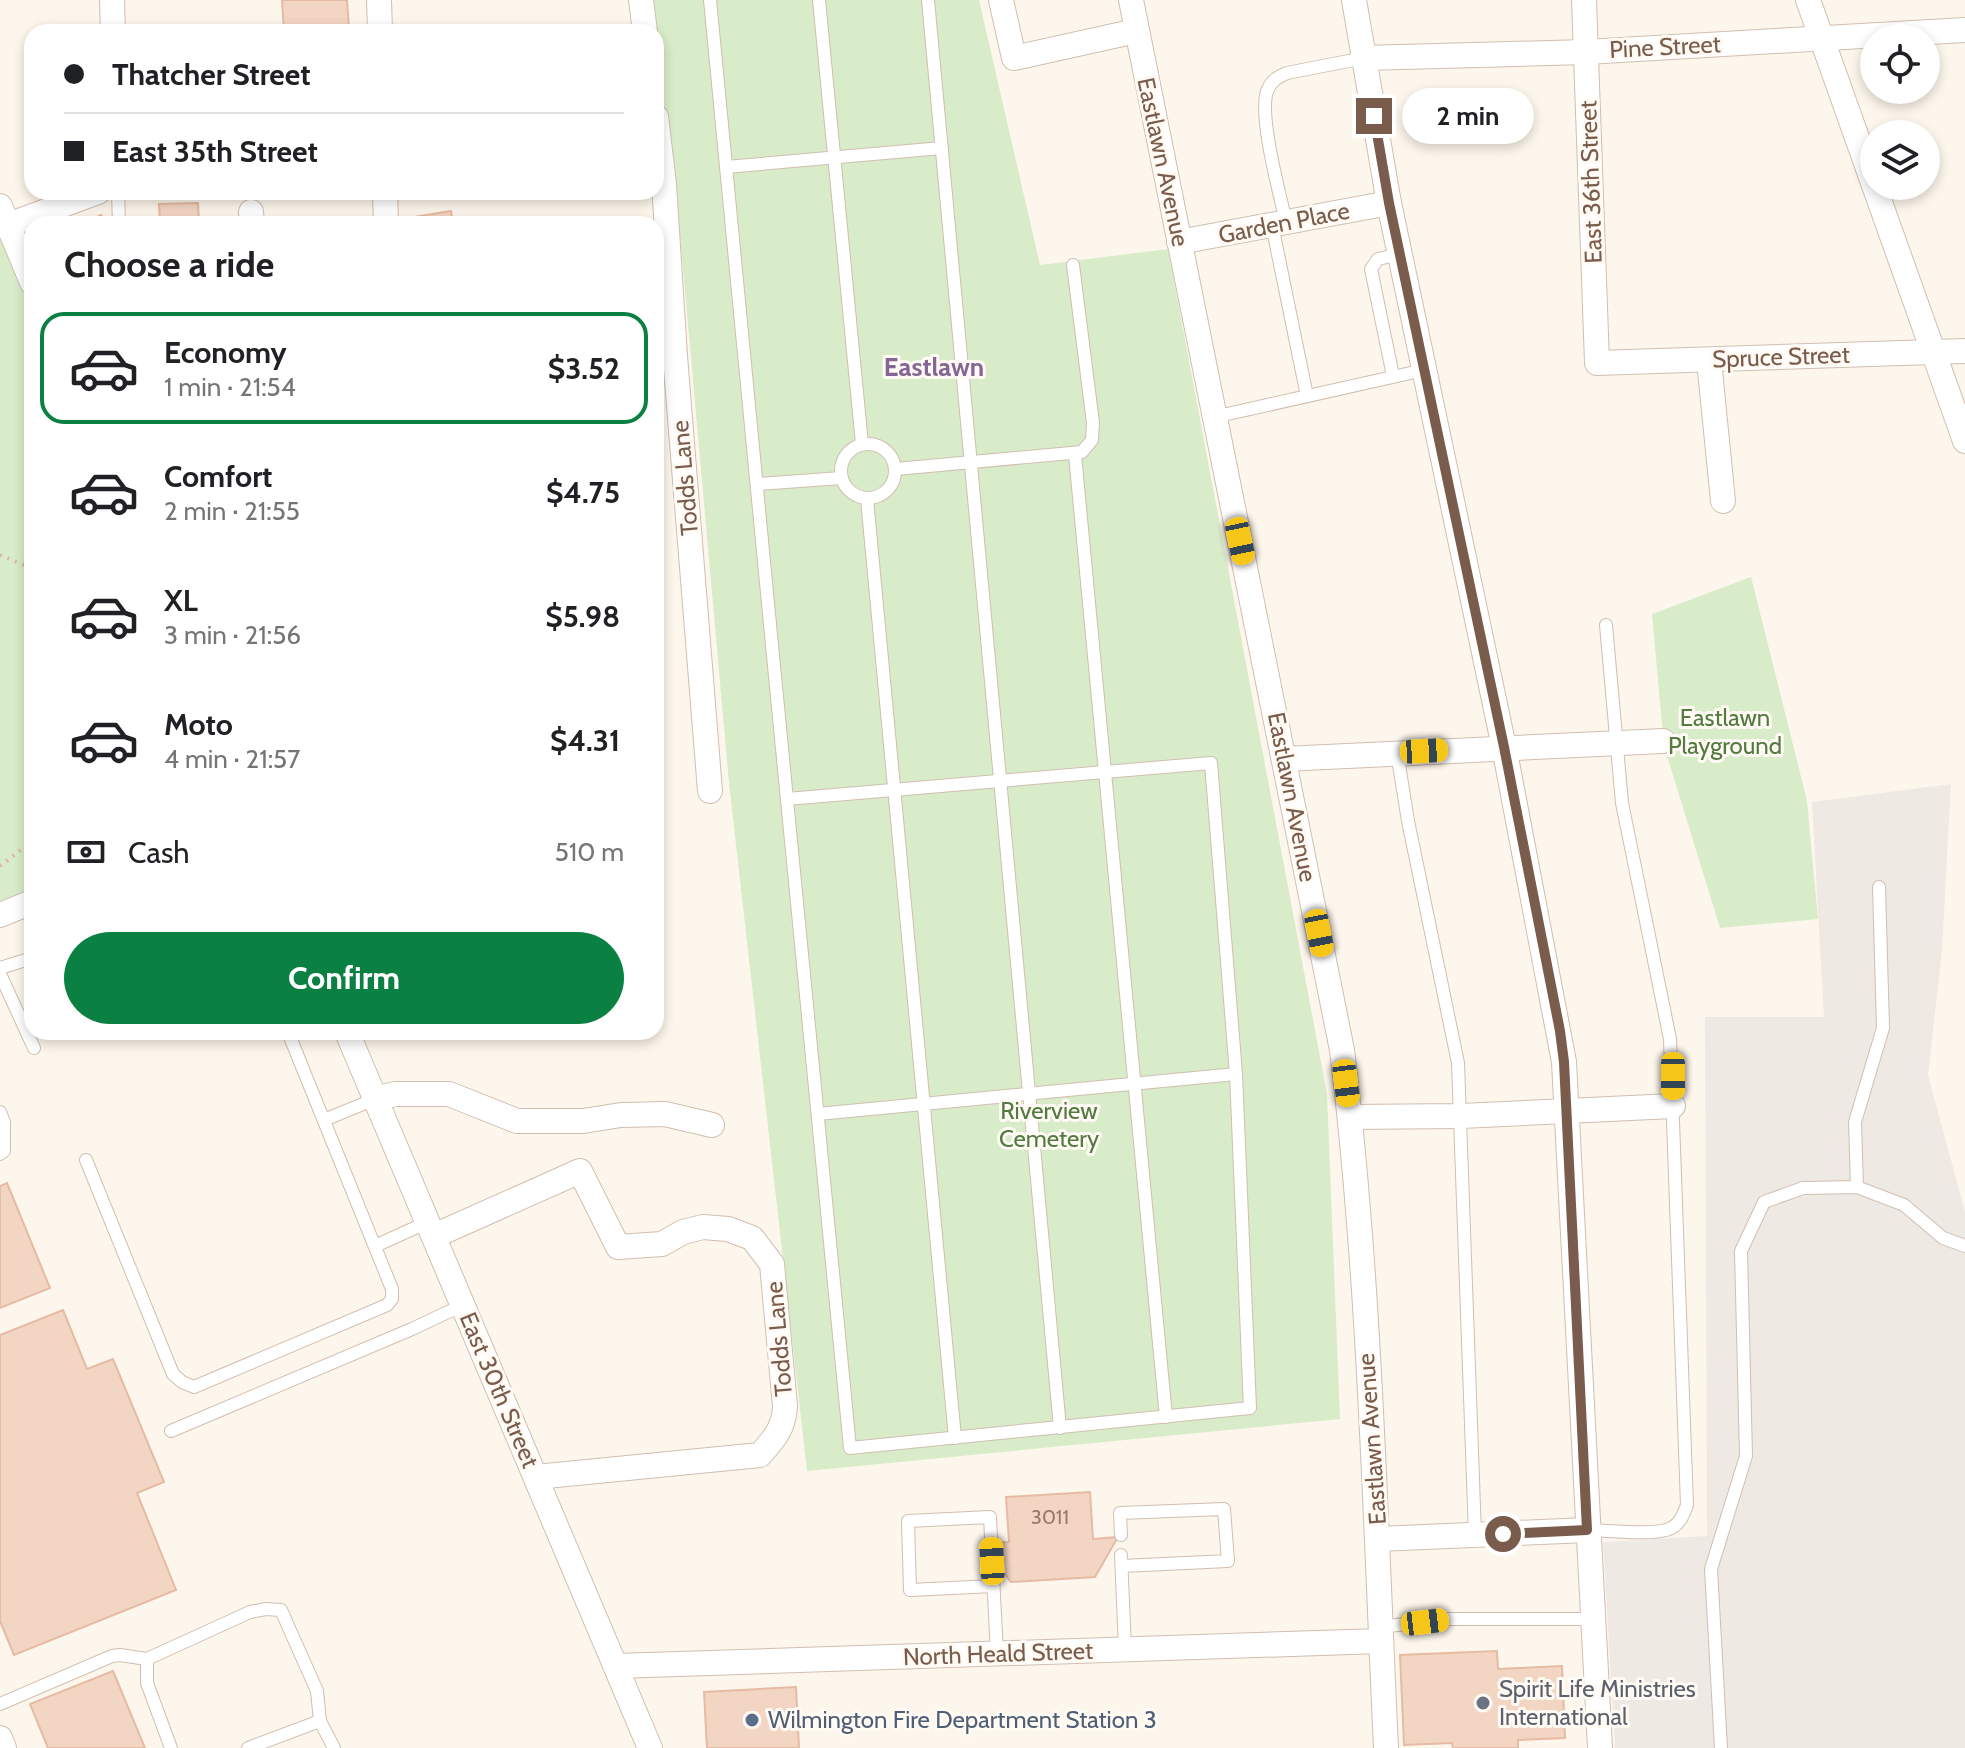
<!DOCTYPE html>
<meta charset="utf-8">
<style>
body{margin:0;font-family:Cabin,sans-serif;background:#f6f6f6;color:#202124;height:100vh;display:flex;flex-direction:column;font-size:30px;white-space:nowrap}
*{box-sizing:border-box;margin:0}
p{font-size:26px;color:#757577}
.icon{flex:none;width:44px;height:44px;fill:none;stroke:currentColor;stroke-width:2;stroke-linecap:round;stroke-linejoin:round}
.map{position:relative;flex:1;overflow:hidden}
.sheet{position:absolute;left:24px;top:216px;width:640px;height:824px;display:flex;flex-direction:column;background:#fff;border-radius:24px;box-shadow:0 4px 12px #0003}
.sheet>*{flex:none}
.hud{position:absolute;left:24px;top:24px;width:640px;height:176px;border-radius:24px;box-shadow:0 4px 12px #0003;display:grid;align-content:center;height:176px;padding:0 40px;background:#fff}
.controls{position:absolute;left:1860px;top:24px;display:grid;gap:16px}
.controls a{display:grid;place-items:center;width:80px;height:80px;border-radius:50%;background:#fff;box-shadow:0 4px 12px #0003;font-size:40px}
.end{position:absolute;width:36px;height:36px;margin:-18px;border:10px solid #7a5c4d;background:#fff;box-shadow:0 0 0 4px #fff}
.from{border-radius:50%}
.bubble{position:absolute;height:56px;border-radius:28px;background:#fff;box-shadow:0 4px 12px #0003;font-size:26px;font-weight:700;line-height:56px;text-align:center}
.car{position:absolute;width:24px;height:48px;margin:-24px -12px;border-radius:10px;box-shadow:0 0 6px 2px #0007;background:linear-gradient(#f5c518 24%,#345 0 40%,#f5c518 0 76%,#345 0 86%,#f5c518 0)}
.hud b{display:flex;align-items:center;gap:28px;height:76px;font-size:30px}
.hud b+b{border-top:2px solid #e0e0e0}
.hud i{width:20px;height:20px;background:#202124}
ul{padding:0;list-style:none}
li{display:flex;align-items:center;gap:24px;height:112px;margin:0 16px 12px;padding:0 24px;border:4px solid transparent;border-radius:24px}
li div{flex:1}
li b{display:block;font-size:30px}
li em{font-style:normal;font-weight:700}
li.active{border-color:#0b8043}
li>.icon{width:72px;height:72px;stroke-width:1.5}
h2{padding:0 40px;font-size:36px;line-height:96px}
.pay{display:flex;align-items:center;gap:20px;height:88px;padding:0 40px;font-size:30px}
.pay p{margin-inline-start:auto}
.action{display:flex;gap:16px;margin-top:auto;padding:16px 40px}
.action a{flex:1;height:92px;border-radius:48px;background:#0b8043;color:#fff;font-size:32px;font-weight:700;line-height:92px;text-align:center}
.map>svg:first-child{display:block}
</style>
<div class="map">
<svg width="1965" height="1748" viewBox="0 0 1965 1748">
<rect width="100%" height="100%" fill="#fdf6ec"/>
<path fill="#efe9e4" d="M1951,784l-9,165 -14,126 37,137v536h-350l-12,-206 104,-6 -2,-519h119l-12,-215z"/>
<g fill="#d8ecc9">
<path d="M651,0h328l61,265 128,-16 159,845 13,325 -533,52 -78,-688 -49,-548z"/>
<path d="M0,202l32,77v623l-32,13z"/>
<path d="M1751,577l56,224 11,118 -98,9 -56,-182 -12,-132z"/>
</g>
<g fill="#f3d5c3" stroke="#e6bba3" stroke-width="2">
<path d="M282,0h65l2,29 -65,3z"/>
<path d="M198,203l1,21h-39l-1,-20z"/>
<path d="M451,211l2,13h-38l-1,-7z"/>
<path d="M101,215l4,9h-11l-2,-5z"/>
<path d="M7,1183l43,105 -50,20v-122z"/>
<path d="M63,1310l24,59 26,-10 51,123 -27,11 39,97 -162,65 -14,-34v-286z"/>
<path d="M1090,1492l3,47 25,-2 -23,40 -84,5 -29,-38 27,-2 -3,-45z"/>
<path d="M1497,1651l1,18 64,-3 3,72 -47,2v8h-65l-1,-5 -48,2 -4,-90z"/>
<path d="M113,1671l32,77h-97l-18,-44z"/>
<path d="M796,1687l3,61h-92l-3,-56z"/>
</g>
<g fill="none" stroke-linecap="round" stroke-linejoin="round">
<g stroke="#d1beb0" stroke-width="14">
<g id="lane">
<path d="M710,0c46,483 93,965 140,1448l400,-40 -14,-334 -25,-311 -424,36"/>
<path d="M819,0l43,444"/>
<path d="M928,0l132,1428"/>
<path d="M726,167l216,-19"/>
<path d="M118,192l1,32"/>
<path d="M1286,222c-6,-27 -29,-111 -18,-133 4,-9 10,-12 19,-16l77,-15"/>
<path d="M1272,225l35,171"/>
<path d="M1393,376l-22,-107 7,-10 22,-5"/>
<path d="M1214,417l210,-47"/>
<circle cx="868" cy="471" r="27"/>
<path d="M1075,455l91,962"/>
<path d="M896,469l186,-17 10,-12 1,-17 -20,-158"/>
<path d="M757,484l84,-6"/>
<path d="M867,499l88,939"/>
<path d="M1397,752l11,69 50,242 17,472"/>
<path d="M0,968l32,-10"/>
<path d="M0,974l34,74"/>
<path d="M0,1112l4,10v29l-4,3"/>
<path d="M818,1114l418,-40"/>
<path d="M324,1120l51,-21"/>
<path d="M86,1160l87,214 9,8 12,5 193,-82 5,-6v-10l-104,-257"/>
<path d="M1857,1187l-2,-65 28,-94 -4,-141"/>
<path d="M375,1246l53,-24"/>
<path d="M171,1431l241,-102 51,-24"/>
<path d="M1587,1530c20,0 71,7 86,-3 8,-5 11,-14 14,-22l-17,-466 -48,-236 -16,-178"/>
<path d="M1121,1535l-1,-22 104,-4 4,52 -106,5"/>
<path d="M1121,1555l4,94"/>
<path d="M993,1586l-83,4 -2,-69 82,-4 7,137"/>
<path d="M1380,1627l68,-8h144"/>
<path d="M0,1704l112,-48 8,-1 27,4"/>
<path d="M171,1748l-24,-65v-24l103,-47 16,-3 15,1 36,81 3,30 14,27"/>
<path d="M248,1748l72,-27"/>
<path d="M1721,1748l-10,-179 35,-113 -5,-205 23,-49 39,-14 54,-1 47,18 39,33 22,8"/>
</g>
</g>
<g stroke="#d1beb0" stroke-width="26">
<g id="street">
<path d="M112,0l1,32"/>
<path d="M379,0l1,32"/>
<path d="M641,0l4,32"/>
<path d="M1001,0l13,58 122,-27"/>
<path d="M1131,0l211,1050c28,231 33,465 44,698"/>
<path d="M1354,0l35,203 115,544 60,315 36,686"/>
<path d="M1584,0l13,363 368,-12"/>
<path d="M1808,0l157,441"/>
<path d="M1364,58l222,-6 379,-22"/>
<path d="M656,117l8,67 11,172 35,435"/>
<path d="M385,192l1,32"/>
<path d="M0,206l32,76"/>
<path d="M251,212l1,12"/>
<path d="M8,225l90,-33"/>
<path d="M1179,242l210,-39"/>
<path d="M1709,361l14,140"/>
<path d="M1284,759l379,-18"/>
<path d="M0,915l32,-13"/>
<path d="M347,1032l303,716"/>
<path d="M375,1099l20,-5h54l68,27h66l38,-6 44,-1 47,11"/>
<path d="M1350,1117l111,-1 212,-10"/>
<path d="M434,1236l146,-65 38,76 44,-3 21,-12 20,-5 25,2 24,9 20,26 13,142c-1,22 -10,32 -25,49l-224,22"/>
<path d="M1378,1539l209,-9"/>
<path d="M616,1666l765,-25"/>
<path d="M0,1738l4,10"/>
</g>
</g>
<g stroke="#d9b8a5" stroke-width="4" stroke-dasharray="2 6" stroke-linecap="butt">
<path d="M0,555l32,13"/>
<path d="M0,866l32,-25"/>
</g>
<use href="#lane" stroke="#fff" stroke-width="12"/>
<use href="#street" stroke="#fff" stroke-width="24"/>
</g>
<g fill="none" stroke-linecap="round" stroke-linejoin="round">
<path stroke="#7a5c4d" stroke-width="10" d="M1374,116l15,87 115,544 56,284 4,31 23,468 -84,4"/>
</g>
<circle fill="#6b7280" stroke="#fffaf3" stroke-width="3" cx="1483" cy="1703" r="8"/>
<circle fill="#5c6f8a" stroke="#fffaf3" stroke-width="3" cx="752" cy="1720" r="8"/>
<g text-anchor="middle" stroke-width="6" stroke-linejoin="round" paint-order="stroke">
<g font-size="20" fill="#987a6a">
<text x="1050" y="1524">3011</text>
</g>
<g font-size="24" fill="#7a5c4d" stroke="#fffaf3">
<text transform="translate(1665 47) rotate(-3)" y="8">Pine Street</text>
<text transform="translate(1163 162) rotate(78)" y="8">Eastlawn Avenue</text>
<text transform="translate(1591 182) rotate(-92)" y="8">East 36th Street</text>
<text transform="translate(1284 223) rotate(-11)" y="8">Garden Place</text>
<text transform="translate(1781 357) rotate(-2)" y="8">Spruce Street</text>
<text transform="translate(685 478) rotate(-95)" y="8">Todds Lane</text>
<text transform="translate(1292 797) rotate(79)" y="8">Eastlawn Avenue</text>
<text transform="translate(779 1339) rotate(-95)" y="8">Todds Lane</text>
<text transform="translate(499 1390) rotate(67)" y="8">East 30th Street</text>
<text transform="translate(1372 1439) rotate(-94)" y="8">Eastlawn Avenue</text>
<text transform="translate(998 1654) rotate(-2)" y="8">North Heald Street</text>
</g>
<g font-size="24" fill="#537a41" stroke="#fffaf3">
<text x="1725" y="726">Eastlawn<tspan x="1725" dy="28">Playground</tspan></text>
<text x="1049" y="1119">Riverview<tspan x="1049" dy="28">Cemetery</tspan></text>
</g>
<g font-size="24" fill="#5b616d" stroke="#fffaf3" text-anchor="start">
<text x="1499" y="1697">Spirit Life Ministries<tspan x="1499" dy="28">International</tspan></text>
</g>
<g font-size="24" fill="#4e5e75" stroke="#fffaf3" text-anchor="start">
<text x="768" y="1728">Wilmington Fire Department Station 3</text>
</g>
<g font-size="26" font-weight="bold" fill="#846695" stroke="#fffaf3">
<text x="934" y="376">Eastlawn</text>
</g>
</g>
</svg>
<div class="controls">
<a><svg class="icon" aria-label="locate" viewBox="0 0 24 24"><circle cx="12" cy="12" r="6"/><path d="M12 2v4M12 18v4M2 12h4M18 12h4"/></svg></a>
<a><svg class="icon" aria-label="layers" viewBox="0 0 24 24"><path d="M12 4l9 5-9 5-9-5zM3 14l9 5 9-5"/></svg></a>
</div>
<i class="end from" style="left:1503px;top:1534px"></i>
<i class="end" style="left:1374px;top:116px"></i>
<div class="bubble" style="left:1402px;top:88px;width:132px">2 min</div>
<i class="car" style="left:1240px;top:541px;rotate:168deg"></i>
<i class="car" style="left:1424px;top:751px;rotate:87deg"></i>
<i class="car" style="left:1319px;top:933px;rotate:169deg"></i>
<i class="car" style="left:1673px;top:1076px;rotate:180deg"></i>
<i class="car" style="left:1346px;top:1083px;rotate:173deg"></i>
<i class="car" style="left:992px;top:1561px;rotate:357deg"></i>
<i class="car" style="left:1425px;top:1622px;rotate:83deg"></i>
<div class="hud">
<b><i class="from"></i>Thatcher Street</b>
<b><i></i>East 35th Street</b>
</div>
<section class="sheet">
<h2>Choose a ride</h2>
<ul>
<li class="active"><svg class="icon" aria-label="car" viewBox="0 0 24 24"><path d="M5 17H2v-5l4-1 3-4h7l3 4 3 1v5h-3M9 17h6M6 11h13"/><circle cx="7" cy="17" r="2"/><circle cx="17" cy="17" r="2"/></svg><div><b>Economy</b><p>1 min · 21:54</p></div><em>$3.52</em></li>
<li><svg class="icon" aria-label="car" viewBox="0 0 24 24"><path d="M5 17H2v-5l4-1 3-4h7l3 4 3 1v5h-3M9 17h6M6 11h13"/><circle cx="7" cy="17" r="2"/><circle cx="17" cy="17" r="2"/></svg><div><b>Comfort</b><p>2 min · 21:55</p></div><em>$4.75</em></li>
<li><svg class="icon" aria-label="car" viewBox="0 0 24 24"><path d="M5 17H2v-5l4-1 3-4h7l3 4 3 1v5h-3M9 17h6M6 11h13"/><circle cx="7" cy="17" r="2"/><circle cx="17" cy="17" r="2"/></svg><div><b>XL</b><p>3 min · 21:56</p></div><em>$5.98</em></li>
<li><svg class="icon" aria-label="car" viewBox="0 0 24 24"><path d="M5 17H2v-5l4-1 3-4h7l3 4 3 1v5h-3M9 17h6M6 11h13"/><circle cx="7" cy="17" r="2"/><circle cx="17" cy="17" r="2"/></svg><div><b>Moto</b><p>4 min · 21:57</p></div><em>$4.31</em></li>
</ul>
<div class="pay"><svg class="icon" aria-label="cash" viewBox="0 0 24 24"><path d="M3 7h18v10H3z"/><circle cx="12" cy="12" r="2"/></svg>Cash<p>510 m</p></div>
<div class="action"><a>Confirm</a></div>
</section>
</div>
